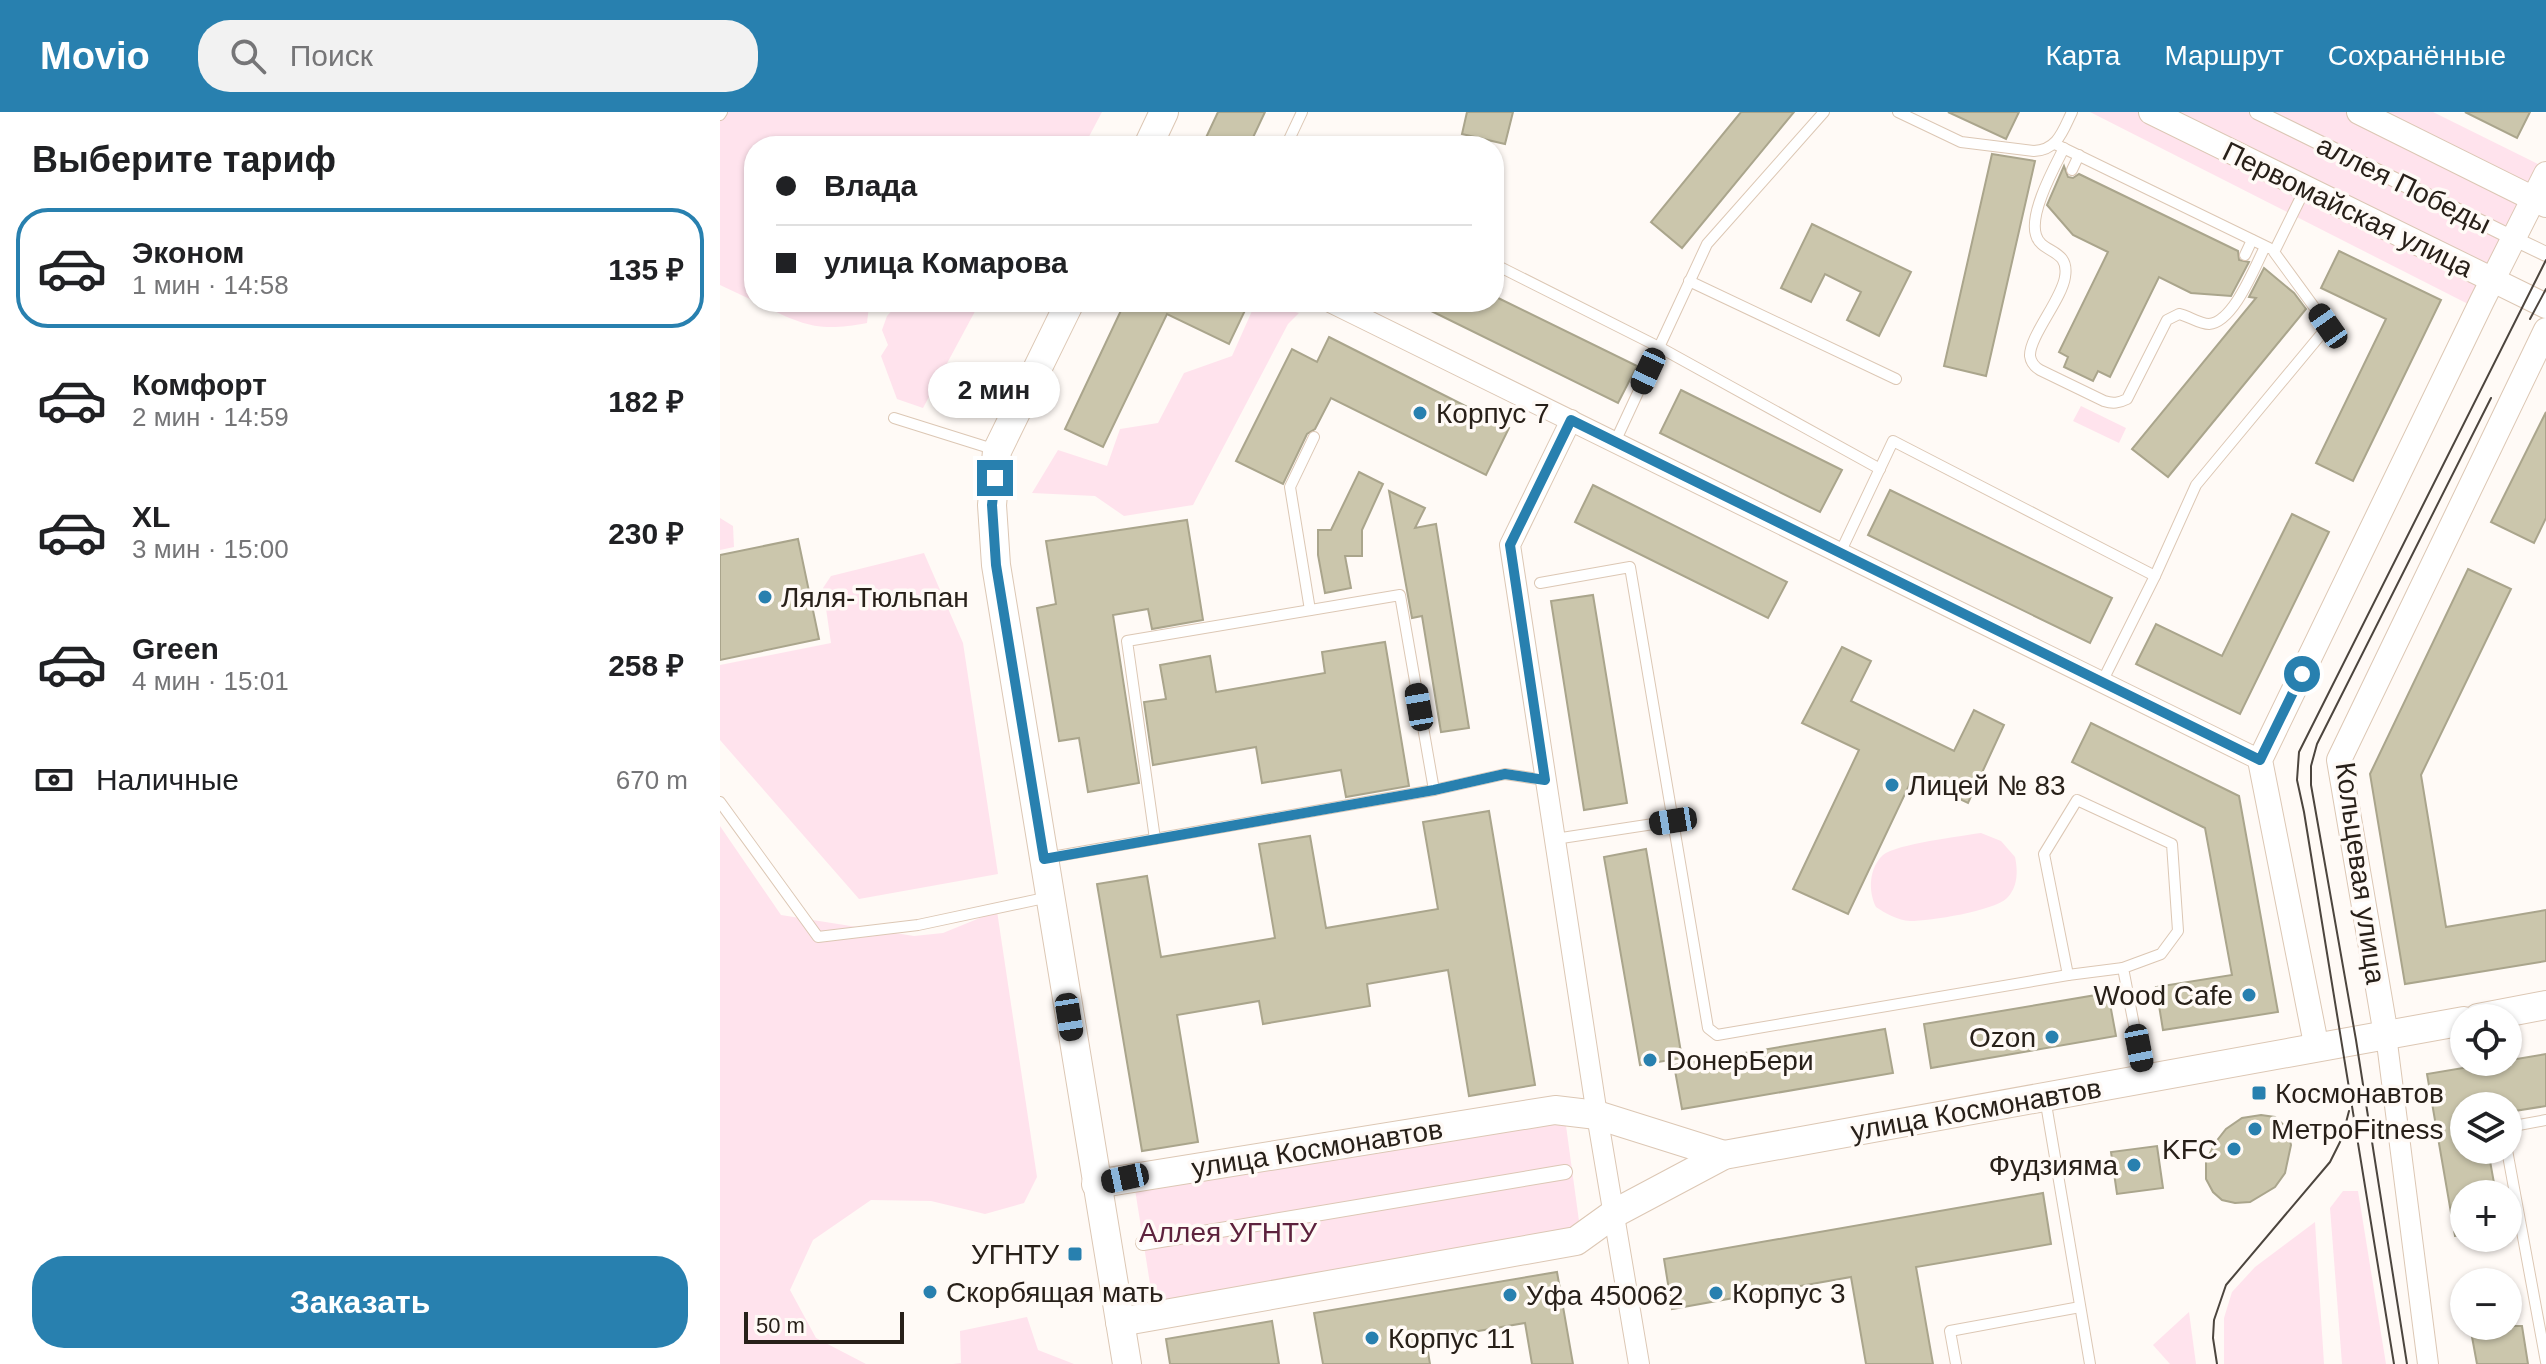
<!DOCTYPE html>
<html lang="ru">
<meta charset="utf-8">
<style>
body{margin:0;font-family:Helvetica,sans-serif;background:#f2f2f2;color:#202124;height:100vh;display:flex;flex-direction:column;font-size:30px;white-space:nowrap}
*{box-sizing:border-box;margin:0}
p{font-size:26px;color:#757577}
.icon{flex:none;width:44px;height:44px;fill:none;stroke:currentColor;stroke-width:2;stroke-linecap:round;stroke-linejoin:round}
.map{position:relative;flex:1;overflow:hidden}
.side{display:flex;flex-direction:column;background:#fff;width:720px}
.side>*{flex:none}
.top-card{position:absolute;left:24px;top:24px;width:760px;height:176px;border-radius:32px;box-shadow:0 2px 6px #0004;display:grid;align-content:center;height:176px;padding:0 32px;background:#fff}
.fabs{position:absolute;left:1730px;top:892px;display:grid;gap:16px}
.fabs a{display:grid;place-items:center;width:72px;height:72px;border-radius:50%;background:#fff;box-shadow:0 2px 6px #0004;font-size:40px}
.scale{position:absolute;left:24px;bottom:20px;width:160px;box-sizing:border-box;padding-left:8px;border:4px solid #282019;border-top:0;font-size:22px;line-height:28px;white-space:nowrap;color:#282019;-webkit-text-stroke:6px #fffaf6;paint-order:stroke}
.end{position:absolute;width:36px;height:36px;margin:-18px;border:10px solid #2880af;background:#fff;box-shadow:0 0 0 4px #fff}
.from{border-radius:50%}
.bubble{position:absolute;height:56px;border-radius:28px;background:#fff;box-shadow:0 2px 6px #0004;font-size:26px;font-weight:800;line-height:56px;text-align:center}
.car{position:absolute;width:24px;height:48px;margin:-24px -12px;border-radius:10px;box-shadow:0 0 6px 2px #0007;background:linear-gradient(#222 24%,#8ab4d8 0 40%,#222 0 76%,#8ab4d8 0 86%,#222 0)}
.top-card b{display:flex;align-items:center;gap:28px;height:76px;font-size:30px}
.top-card b+b{border-top:2px solid #e0e0e0}
.top-card i{width:20px;height:20px;background:#202124}
ul{padding:0;list-style:none}
li{display:flex;align-items:center;gap:24px;height:120px;margin:0 16px 12px;padding:0 16px;border:4px solid transparent;border-radius:32px}
li div{flex:1}
li b{display:block;font-size:30px}
li em{font-style:normal;font-weight:800}
li.active{border-color:#2880af}
li>.icon{width:72px;height:72px;stroke-width:1.5}
h2{padding:0 32px;font-size:36px;line-height:96px}
.pay{display:flex;align-items:center;gap:20px;height:88px;padding:0 32px;font-size:30px}
.pay p{margin-inline-start:auto}
.action{display:flex;gap:16px;margin-top:auto;padding:16px 32px}
.action a{flex:1;height:92px;border-radius:32px;background:#2880af;color:#fff;font-size:32px;font-weight:800;line-height:92px;text-align:center}
header{display:flex;align-items:center;gap:48px;box-sizing:border-box;height:112px;padding:0 40px;background:#2880af;color:#fff}
header strong{font-size:38px}
nav{display:flex;gap:44px;margin-inline-start:auto;font-size:28px}
.search{width:560px;height:72px;background:#f2f2f2;display:flex;align-items:center;gap:20px;box-sizing:border-box;padding:0 28px;border-radius:32px;color:#757577;font-size:30px}
main{display:flex;flex:1;min-height:0}
.map>svg:first-child{display:block}
</style>
<header>
<strong>Movio</strong>
<div class="search"><svg class="icon" aria-label="search" viewBox="0 0 24 24"><circle cx="10" cy="10" r="6"/><path d="M15 15l6 6"/></svg>Поиск</div>
<nav><a>Карта</a><a>Маршрут</a><a>Сохранённые</a></nav>
</header>
<main>
<section class="side">
<h2>Выберите тариф</h2>
<ul>
<li class="active"><svg class="icon" aria-label="car" viewBox="0 0 24 24"><path d="M5 17H2v-5l4-1 3-4h7l3 4 3 1v5h-3M9 17h6M6 11h13"/><circle cx="7" cy="17" r="2"/><circle cx="17" cy="17" r="2"/></svg><div><b>Эконом</b><p>1 мин · 14:58</p></div><em>135 ₽</em></li>
<li><svg class="icon" aria-label="car" viewBox="0 0 24 24"><path d="M5 17H2v-5l4-1 3-4h7l3 4 3 1v5h-3M9 17h6M6 11h13"/><circle cx="7" cy="17" r="2"/><circle cx="17" cy="17" r="2"/></svg><div><b>Комфорт</b><p>2 мин · 14:59</p></div><em>182 ₽</em></li>
<li><svg class="icon" aria-label="car" viewBox="0 0 24 24"><path d="M5 17H2v-5l4-1 3-4h7l3 4 3 1v5h-3M9 17h6M6 11h13"/><circle cx="7" cy="17" r="2"/><circle cx="17" cy="17" r="2"/></svg><div><b>XL</b><p>3 мин · 15:00</p></div><em>230 ₽</em></li>
<li><svg class="icon" aria-label="car" viewBox="0 0 24 24"><path d="M5 17H2v-5l4-1 3-4h7l3 4 3 1v5h-3M9 17h6M6 11h13"/><circle cx="7" cy="17" r="2"/><circle cx="17" cy="17" r="2"/></svg><div><b>Green</b><p>4 мин · 15:01</p></div><em>258 ₽</em></li>
</ul>
<div class="pay"><svg class="icon" aria-label="cash" viewBox="0 0 24 24"><path d="M3 7h18v10H3z"/><circle cx="12" cy="12" r="2"/></svg>Наличные<p>670 m</p></div>
<div class="action"><a>Заказать</a></div>
</section>
<div class="map">
<svg width="1826" height="1252" viewBox="0 0 1826 1252">
<rect width="100%" height="100%" fill="#fffaf6"/>
<g fill="#ffe3ed">
<path d="M0,0h382l-18,34h-330v155l-34,-16z"/>
<path d="M1370,0h343l109,54 -70,140z"/>
<path d="M36,190h108l5,4 -2,17c-51,10 -66,1 -111,-21z"/>
<path d="M180,190h80l-57,106 -26,-9 -16,-43 7,-11 -6,-15 5,-14z"/>
<path d="M536,190l43,11 -11,11 -95,181 -69,11 -29,-20 -63,-3 26,-43 49,16 13,-37 38,-6 26,-50 48,-17z"/>
<path d="M1361,294l45,22 -7,15 -46,-22z"/>
<path d="M0,406l13,8 1,21 -14,3z"/>
<path d="M204,441l39,90 35,231 -139,25 -139,-159v-75l111,-22 -8,-55 8,-12z"/>
<path d="M0,714l61,89 133,21 29,-3 54,-22 40,266 -13,26 -39,11 -54,-13 -60,-1 -58,40 -23,50 26,48 50,26h-146z"/>
<path d="M1261,721l20,8 14,16c3,14 3,30 -8,41 -13,13 -77,23 -97,23 -12,-1 -24,-7 -34,-14 -8,-16 -7,-39 7,-52 13,-11 79,-19 98,-22z"/>
<path d="M844,999l15,110 -3,20 -421,74 -22,-138z"/>
<path d="M1623,1079h15l28,173h-44l-12,-156z"/>
<path d="M1595,1110l9,142h-100v-46l8,-26 23,-25z"/>
<path d="M1469,1200l7,52h-26l-17,-19z"/>
<path d="M307,1205l11,33 36,14h-121l8,-1 -1,-32z"/>
</g>
<g fill="#cbc6ac" stroke="#aaa58c" stroke-width="2">
<path d="M498,0h47l-16,34h-47z"/>
<path d="M747,0h46l-8,32 -43,-10z"/>
<path d="M1021,0h53l-112,136 -31,-26z"/>
<path d="M1228,0h71l-13,27z"/>
<path d="M1745,0h65l-13,26z"/>
<path d="M1272,42l43,7 -49,215 -42,-10z"/>
<path d="M1344,54l4,11 5,1 6,-4 159,77 1,9 10,2 -18,34 -40,-3 -32,-16 -49,100 -12,-6 -5,10 -29,-14 4,-10 -9,-5 49,-100 -35,-17 -26,-30z"/>
<path d="M1092,112l99,48 -32,64 -32,-16 14,-28 -36,-18 -14,28 -30,-14z"/>
<path d="M1619,139l102,49 -88,181 -37,-18 70,-144 -65,-31z"/>
<path d="M1544,156l30,25 12,16 -138,168 -36,-28 124,-151 -7,-1z"/>
<path d="M774,184l143,70 -19,37 -205,-101h81z"/>
<path d="M405,190h124l-20,42 -62,-30 -64,133 -38,-18z"/>
<path d="M609,225l180,91 -23,47 -155,-77 -16,31 -8,5 -24,50 -47,-23 56,-112 25,13z"/>
<path d="M961,278l161,80 -22,42 -160,-79z"/>
<path d="M1826,300v106l-12,25 -43,-21z"/>
<path d="M639,360l24,12 -21,46v26h-17l6,32 -26,5 -7,-38v-25h13z"/>
<path d="M873,373l194,97 -19,36 -193,-96z"/>
<path d="M1170,378l222,108 -22,45 -222,-108z"/>
<path d="M669,379l36,17 -10,20 21,-4 33,204 -28,4 -19,-116 -10,2z"/>
<path d="M1572,402l37,18 -89,182 -104,-50 20,-40 66,32z"/>
<path d="M467,408l16,100 -51,9 -4,-20 -35,6 26,168 -51,9 -9,-54 -20,3 -22,-133 19,-4 -10,-63z"/>
<path d="M78,427l21,100 -99,21v-105z"/>
<path d="M1748,457l43,20 -90,186 25,152 100,-17v51l-141,23 -35,-210z"/>
<path d="M873,483l34,208 -43,7 -33,-209z"/>
<path d="M665,530l24,144 -63,11 -5,-27 -79,13 -6,-36 -103,18 -9,-63 22,-3 -6,-34 50,-9 6,36 109,-19 -3,-21z"/>
<path d="M1122,535l29,14 -20,40 103,50 20,-41 30,15 -36,78 -55,-26 -65,137 -55,-25 66,-139 -57,-27z"/>
<path d="M1371,611l148,73 39,216 -115,18 -7,-43 76,-12 -27,-147 -133,-66z"/>
<path d="M769,699l46,274 -66,11 -21,-126 -81,14 3,22 -107,18 -4,-23 -82,14 21,127 -56,9 -45,-267 50,-8 14,81 114,-19 -16,-94 51,-8 16,92 112,-19 -15,-87z"/>
<path d="M926,737l36,209 -42,7 -36,-208z"/>
<path d="M1388,881l8,43 -185,32 -7,-44z"/>
<path d="M1165,917l8,44 -211,36 -8,-44z"/>
<path d="M1826,942v52l-38,6v-6h-44v44h24l8,44h-32v41l-9,1 -28,-162z"/>
<path d="M1541,1003l14,2 12,11 4,17 -6,28 -10,14 -25,15 -15,1 -13,-3 -9,-8 -7,-13v-18l9,-18 11,-14 16,-11z"/>
<path d="M1437,1034l6,42 -46,6 -6,-42z"/>
<path d="M1323,1081l8,51 -135,23 17,97h-67l-15,-87 -179,32 -8,-50z"/>
<path d="M837,1160l16,92h-41l-7,-41 -99,17 4,24h-107l-9,-51z"/>
<path d="M552,1209l7,43h-109l-4,-25z"/>
<path d="M1750,1214h52l6,38h-51z"/>
</g>
<g fill="none" stroke-linecap="round" stroke-linejoin="round">
<g stroke="#dcc7b4" stroke-width="12">
<g id="service">
<path d="M1178,0l63,30 73,9c24,-1 29,-21 38,-39"/>
<path d="M0,3l2,-3"/>
<path d="M1335,32l214,104"/>
<path d="M566,34l16,-34"/>
<path d="M1344,36c-10,20 -35,65 -28,87 5,19 34,13 29,42 -3,22 -36,60 -35,79 1,7 5,11 10,14l64,31c9,3 15,2 23,-2l40,-79 12,-6c10,2 20,10 30,10 25,-2 46,-58 56,-77"/>
<path d="M1352,58l7,-15"/>
<path d="M1525,143l7,-15"/>
<path d="M774,152l165,83 221,122"/>
<path d="M969,169l207,98"/>
<path d="M174,306l102,32"/>
<path d="M895,330l92,-198 117,-132"/>
<path d="M1120,441l53,-112 262,135 -53,106"/>
<path d="M1435,464l41,-91 132,-159 -54,-74 32,-65"/>
<path d="M820,471l90,-16 78,461 9,7 351,-60 55,-7"/>
<path d="M590,498l-20,-123 24,-50"/>
<path d="M0,690l98,135 100,-12 131,-28"/>
<path d="M435,727l-28,-198 273,-46 34,195"/>
<path d="M835,727l118,-18"/>
<path d="M326,746l388,-68 71,-16 40,6"/>
<path d="M1348,863l-24,-121 33,-54 95,44 6,87 -17,23 -38,14 21,109"/>
<path d="M1325,986l45,266"/>
<path d="M1788,1015l38,-7"/>
<path d="M1787,1038l39,212"/>
<path d="M1236,1252l-6,-33 130,-24"/>
</g>
</g>
<g stroke="#dcc7b4" stroke-width="16">
<g id="pedestrian">
<path d="M1537,0l250,123"/>
<path d="M1803,131l23,11"/>
<path d="M423,1131l422,-71"/>
</g>
</g>
<g stroke="#dcc7b4" stroke-width="22">
<g id="minor">
<path d="M610,190l930,458"/>
<path d="M851,308l-61,125 87,570 42,249"/>
<path d="M1666,923l42,329"/>
</g>
</g>
<g stroke="#dcc7b4" stroke-width="26">
<g id="tertiary">
<path d="M1431,0l395,194"/>
<path d="M1639,0l187,93"/>
<path d="M1666,923l-47,-275 207,-430"/>
<path d="M1597,937l-57,-289 222,-459 64,-127"/>
</g>
</g>
<g stroke="#dcc7b4" stroke-width="30">
<g id="secondary">
<path d="M428,34l16,-34"/>
<path d="M350,190l-73,149 -5,54 4,60 131,799"/>
<path d="M1758,906l68,-13"/>
<path d="M376,1072l459,-74 42,5 127,40"/>
<path d="M400,1210l456,-81 39,-28 109,-58 740,-134"/>
</g>
</g>
<use href="#service" stroke="#fff" stroke-width="10"/>
<use href="#pedestrian" stroke="#fff" stroke-width="14"/>
<use href="#minor" stroke="#fff" stroke-width="20"/>
<use href="#tertiary" stroke="#fff" stroke-width="24"/>
<use href="#secondary" stroke="#fff" stroke-width="28"/>
<g stroke="#4c453e" stroke-width="2">
<path d="M1810,207l16,-30"/>
<path d="M1497,1252l-4,-26 1,-18 12,-35 104,-123 12,-24 7,-27"/>
<path d="M1674,1252l-90,-552 -7,-32 2,-28 247,-492"/>
<path d="M1687,1252l-51,-324 -45,-255v-19l6,-22 174,-346"/>
</g>
</g>
<g fill="none" stroke-linecap="round" stroke-linejoin="round">
<path stroke="#2880af" stroke-width="10" d="M275,366l-3,27 4,60 48,294 390,-69 71,-16 40,6 -35,-235 61,-125 689,340 42,-86"/>
</g>
<g fill="#2880af" stroke="#fffaf6" stroke-width="3">
<circle cx="700" cy="301" r="8"/>
<circle cx="45" cy="485" r="8"/>
<circle cx="1172" cy="673" r="8"/>
<circle cx="1529" cy="883" r="8"/>
<circle cx="1332" cy="925" r="8"/>
<circle cx="930" cy="948" r="8"/>
<rect x="1531" y="973" width="16" height="16" rx="4"/>
<circle cx="1535" cy="1017" r="8"/>
<circle cx="1514" cy="1037" r="8"/>
<circle cx="1414" cy="1053" r="8"/>
<rect x="347" y="1134" width="16" height="16" rx="4"/>
<circle cx="210" cy="1180" r="8"/>
<circle cx="996" cy="1181" r="8"/>
<circle cx="790" cy="1183" r="8"/>
<circle cx="652" cy="1226" r="8"/>
</g>
<g text-anchor="middle" stroke-width="7" stroke-linejoin="round" paint-order="stroke">
<g font-size="28" fill="#282019" stroke="#fffaf6">
<text transform="translate(1684 72) rotate(26)" y="10">аллея Победы</text>
<text transform="translate(1628 97) rotate(26)" y="10">Первомайская улица</text>
<text transform="translate(1641 761) rotate(82)" y="10">Кольцевая улица</text>
<text transform="translate(1256 997) rotate(-10)" y="10">улица Космонавтов</text>
<text transform="translate(597 1036) rotate(-9)" y="10">улица Космонавтов</text>
</g>
<g font-size="28" fill="#282019" stroke="#fffaf6" text-anchor="start">
<text x="716" y="311">Корпус 7</text>
<text x="61" y="495">Ляля-Тюльпан</text>
<text x="1188" y="683">Лицей № 83</text>
<text x="1513" y="893" text-anchor="end">Wood Cafe</text>
<text x="1316" y="935" text-anchor="end">Ozon</text>
<text x="946" y="958">DонерБери</text>
<text x="1555" y="991">Космонавтов</text>
<text x="1551" y="1027">МетроFitness</text>
<text x="1498" y="1047" text-anchor="end">KFC</text>
<text x="1398" y="1063" text-anchor="end">Фудзияма</text>
<text x="339" y="1152" text-anchor="end">УГНТУ</text>
<text x="226" y="1190">Скорбящая мать</text>
<text x="1012" y="1191">Корпус 3</text>
<text x="806" y="1193">Уфа 450062</text>
<text x="668" y="1236">Корпус 11</text>
</g>
<g font-size="28" fill="#5d223d" stroke="#fffaf6">
<text x="508" y="1130">Аллея УГНТУ</text>
</g>
</g>
</svg>
<div class="fabs">
<a><svg class="icon" aria-label="locate" viewBox="0 0 24 24"><circle cx="12" cy="12" r="6"/><path d="M12 2v4M12 18v4M2 12h4M18 12h4"/></svg></a>
<a><svg class="icon" aria-label="layers" viewBox="0 0 24 24"><path d="M12 4l9 5-9 5-9-5zM3 14l9 5 9-5"/></svg></a>
<a>+</a>
<a>−</a>
</div>
<div class="scale">50 m</div>
<i class="end from" style="left:1582px;top:562px"></i>
<i class="end" style="left:275px;top:366px"></i>
<div class="bubble" style="left:208px;top:250px;width:132px">2 мин</div>
<i class="car" style="left:1608px;top:214px;rotate:325deg"></i>
<i class="car" style="left:928px;top:259px;rotate:205deg"></i>
<i class="car" style="left:699px;top:595px;rotate:350deg"></i>
<i class="car" style="left:953px;top:709px;rotate:261deg"></i>
<i class="car" style="left:349px;top:905px;rotate:171deg"></i>
<i class="car" style="left:1419px;top:936px;rotate:169deg"></i>
<i class="car" style="left:405px;top:1066px;rotate:258deg"></i>
<div class="top-card">
<b><i class="from"></i>Влада</b>
<b><i></i>улица Комарова</b>
</div>
</div>
</main>
